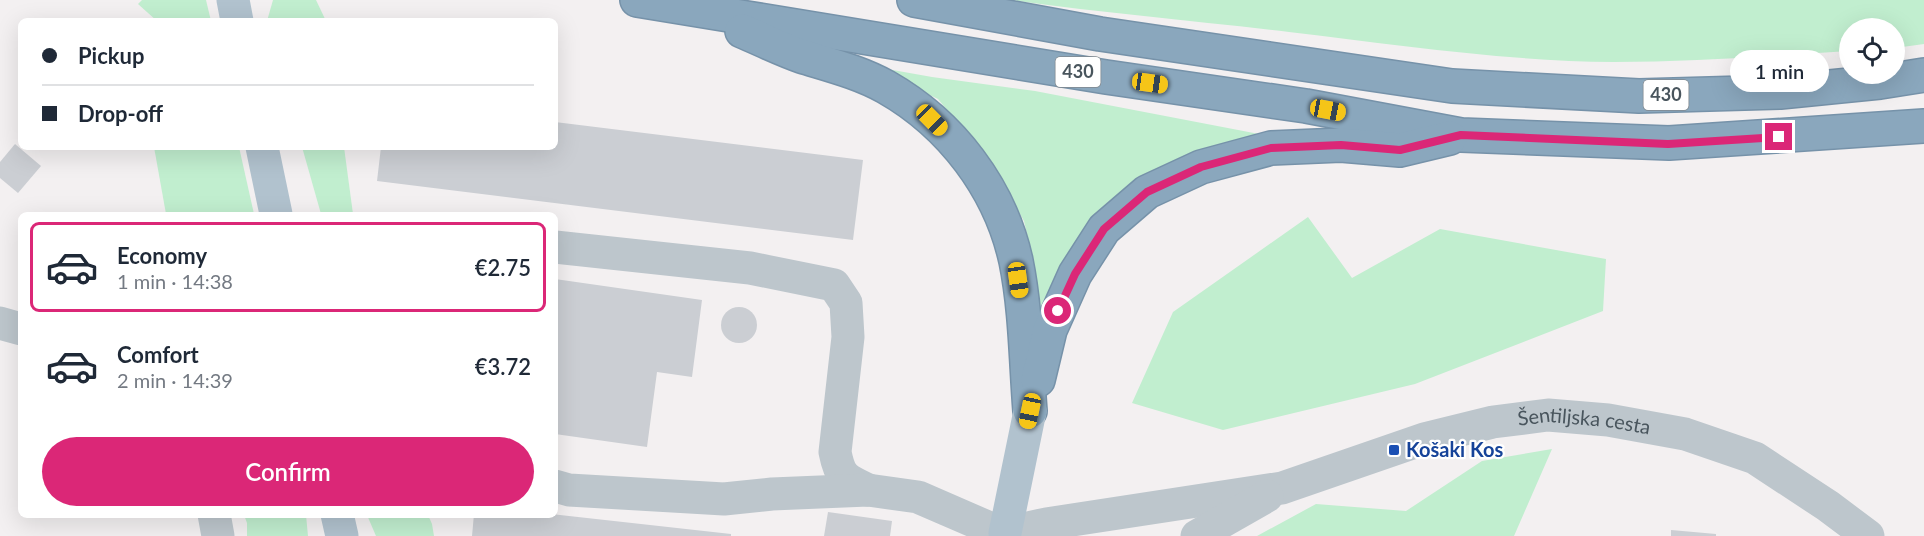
<!DOCTYPE html>
<meta charset="utf-8">
<style>
body{margin:0;font-family:Lato,sans-serif;background:#f2f2f3;color:#1f2937;height:100vh;display:flex;flex-direction:column;font-size:22px;white-space:nowrap}
*{box-sizing:border-box;margin:0}
p{font-size:20px;color:#747a83}
.icon{flex:none;width:33px;height:33px;fill:none;stroke:currentColor;stroke-width:2;stroke-linecap:round;stroke-linejoin:round}
.map{position:relative;flex:1;overflow:hidden}
.panel{position:absolute;left:18px;top:212px;width:540px;height:306px;display:flex;flex-direction:column;background:#fff;border-radius:9px;box-shadow:0 6px 24px #0002}
.panel>*{flex:none}
.top-card{position:absolute;left:18px;top:18px;width:540px;height:132px;border-radius:9px;box-shadow:0 6px 24px #0002;display:grid;align-content:center;height:132px;padding:0 24px;background:#fff}
.tools{position:absolute;left:1839px;top:18px;display:grid;gap:12px}
.tools a{display:grid;place-items:center;width:66px;height:66px;border-radius:50%;background:#fff;box-shadow:0 6px 24px #0002;font-size:30px}
.end{position:absolute;width:27px;height:27px;margin:-14px;border:8px solid #db2777;background:#fff;box-shadow:0 0 0 3px #fff}
.from{border-radius:50%}
.bubble{position:absolute;height:42px;border-radius:21px;background:#fff;box-shadow:0 6px 24px #0002;font-size:20px;font-weight:600;line-height:42px;text-align:center}
.car{position:absolute;width:18px;height:36px;margin:-18px -9px;border-radius:8px;box-shadow:0 0 4px 2px #0007;background:linear-gradient(#f5c518 24%,#345 0 40%,#f5c518 0 76%,#345 0 86%,#f5c518 0)}
.top-card b{display:flex;align-items:center;gap:21px;height:57px;font-size:22px}
.top-card b+b{border-top:2px solid #e0e1e3}
.top-card i{width:15px;height:15px;background:#1f2937}
ul{padding:10px 0 0;list-style:none}
li{display:flex;align-items:center;gap:18px;height:90px;margin:0 12px 9px;padding:0 12px;border:3px solid transparent;border-radius:9px}
li div{flex:1}
li b{display:block;font-size:22px}
li em{font-style:normal;font-weight:600}
li.selected{border-color:#db2777}
li>.icon{width:54px;height:54px;stroke-width:1.5}
.action{display:flex;gap:12px;margin-top:auto;padding:12px 24px}
.action a{flex:1;height:69px;border-radius:36px;background:#db2777;color:#fff;font-size:24px;font-weight:600;line-height:69px;text-align:center}
.map>svg:first-child{display:block}
</style>
<div class="map">
<svg width="1924" height="536" viewBox="0 0 1924 536">
<rect width="100%" height="100%" fill="#f3f0f1"/>
<g fill="#c1eecf">
<path d="M142,0h64l5,21h-54l-19,-17z"/>
<path d="M273,0h43l10,21h-59z"/>
<path d="M1010,0h914v44l-29,4 -1,-20h-44l-1,23c-78,5 -156,11 -235,11 -109,-1 -217,-17 -325,-30 -93,-11 -186,-19 -279,-32z"/>
<path d="M887,69l45,8 103,14 224,43 -106,42 -113,136 -6,-47 -10,-44 -34,-59 -52,-63 -51,-25z"/>
<path d="M154,147h85l15,67h-88z"/>
<path d="M302,147h42l9,67h-32z"/>
<path d="M1308,217l44,61 88,-49 166,30 -3,52 -188,73 -192,46 -91,-27 41,-91z"/>
<path d="M1552,449l-38,87h-257l59,-32 90,7 76,-50z"/>
<path d="M244,515h62l2,21h-61v-13z"/>
<path d="M367,515h61l4,9 2,12h-58z"/>
</g>
<g fill="#cbced3">
<path d="M555,122l308,38 -10,80 -476,-59 4,-34h174z"/>
<path d="M15,144l26,22 -23,27 -18,-15v-16z"/>
<path d="M555,279l147,21 -10,77 -35,-5 -10,75 -92,-13z"/>
<circle cx="739" cy="325" r="18"/>
<path d="M828,512l64,9 -2,15h-66z"/>
<path d="M474,514h77l180,20v2h-259z"/>
<path d="M1671,530l45,4v2h-45z"/>
</g>
<g fill="none" stroke-linecap="round" stroke-linejoin="round">
<g stroke="#7692a9" stroke-width="36">
<g id="highway">
<path d="M637,0l469,77 200,29 155,29 208,8 255,-17"/>
<path d="M914,0l186,34 352,52 187,10 141,-4 100,-10 44,-7"/>
<path d="M742,31c19,8 39,18 59,25 29,9 58,16 85,31 65,37 114,101 130,174 10,49 10,100 14,150"/>
<path d="M1038,380l12,-50 25,-56 29,-45 43,-37 54,-25 70,-19 70,-3 59,5 50,-12"/>
</g>
</g>
<g stroke="#bdc6cc" stroke-width="33">
<path d="M555,247l195,21 84,17 12,18 2,34 -13,115c5,26 10,27 33,38"/>
<path d="M0,323l21,6"/>
<path d="M555,486l14,4 155,9 48,-5 96,-4 50,7 90,39"/>
<path d="M214,514l4,22"/>
<path id="s1" d="M1002,536l3,-3 41,-9 236,-36 142,-49 69,-17 55,-7 60,5 77,14 70,24 73,48 40,30"/>
<path d="M1197,536l70,-40"/>
</g>
<g stroke="#b1c2ce" stroke-width="33">
<path d="M233,0l4,21"/>
<path d="M262,147l14,67"/>
<path d="M337,514l5,22"/>
<path d="M1005,533l25,-122"/>
</g>
<use href="#highway" stroke="#8aa7bd" stroke-width="33"/>
</g>
<g fill="none" stroke-linecap="round" stroke-linejoin="round">
<path stroke="#db2777" stroke-width="8" d="M1058,311l17,-37 29,-45 43,-37 54,-25 70,-19 70,-3 59,5 61,-15 207,9 111,-7"/>
</g>
<rect fill="#1a4fb4" stroke="#fff" stroke-width="2" x="1388" y="444" width="12" height="12" rx="3"/>
<g text-anchor="middle" stroke-width="4.5" stroke-linejoin="round" paint-order="stroke">
<g fill="#fff" stroke="#80888e" stroke-width="1.5">
<rect x="1055.5" y="57" width="45" height="30" rx="4.5"/>
<rect x="1643.5" y="80" width="45" height="30" rx="4.5"/>
</g>
<g font-size="18" font-weight="bold" fill="#49555d">
<text x="1078" y="78">430</text>
<text x="1666" y="101">430</text>
</g>
<g font-size="20" fill="#49555d" stroke="#fff">
<text dy="7" stroke="none"><textPath href="#s1" startOffset="598">Šentiljska cesta</textPath></text>
</g>
<g font-size="20" font-weight="bold" fill="#164399" stroke="#fff" text-anchor="start">
<text x="1406" y="457">Košaki Kos</text>
</g>
</g>
</svg>
<div class="tools">
<a><svg class="icon" aria-label="locate" viewBox="0 0 24 24"><circle cx="12" cy="12" r="6"/><path d="M12 2v4M12 18v4M2 12h4M18 12h4"/></svg></a>
</div>
<i class="end from" style="left:1058px;top:311px"></i>
<i class="end" style="left:1779px;top:137px"></i>
<div class="bubble" style="left:1730px;top:50px;width:99px">1 min</div>
<i class="car" style="left:1150px;top:83px;rotate:98deg"></i>
<i class="car" style="left:1328px;top:110px;rotate:101deg"></i>
<i class="car" style="left:932px;top:120px;rotate:135deg"></i>
<i class="car" style="left:1018px;top:280px;rotate:172deg"></i>
<i class="car" style="left:1030px;top:411px;rotate:192deg"></i>
<div class="top-card">
<b><i class="from"></i>Pickup</b>
<b><i></i>Drop-off</b>
</div>
<section class="panel">
<ul>
<li class="selected"><svg class="icon" aria-label="car" viewBox="0 0 24 24"><path d="M5 17H2v-5l4-1 3-4h7l3 4 3 1v5h-3M9 17h6M6 11h13"/><circle cx="7" cy="17" r="2"/><circle cx="17" cy="17" r="2"/></svg><div><b>Economy</b><p>1 min · 14:38</p></div><em>€2.75</em></li>
<li><svg class="icon" aria-label="car" viewBox="0 0 24 24"><path d="M5 17H2v-5l4-1 3-4h7l3 4 3 1v5h-3M9 17h6M6 11h13"/><circle cx="7" cy="17" r="2"/><circle cx="17" cy="17" r="2"/></svg><div><b>Comfort</b><p>2 min · 14:39</p></div><em>€3.72</em></li>
</ul>
<div class="action"><a>Confirm</a></div>
</section>
</div>
